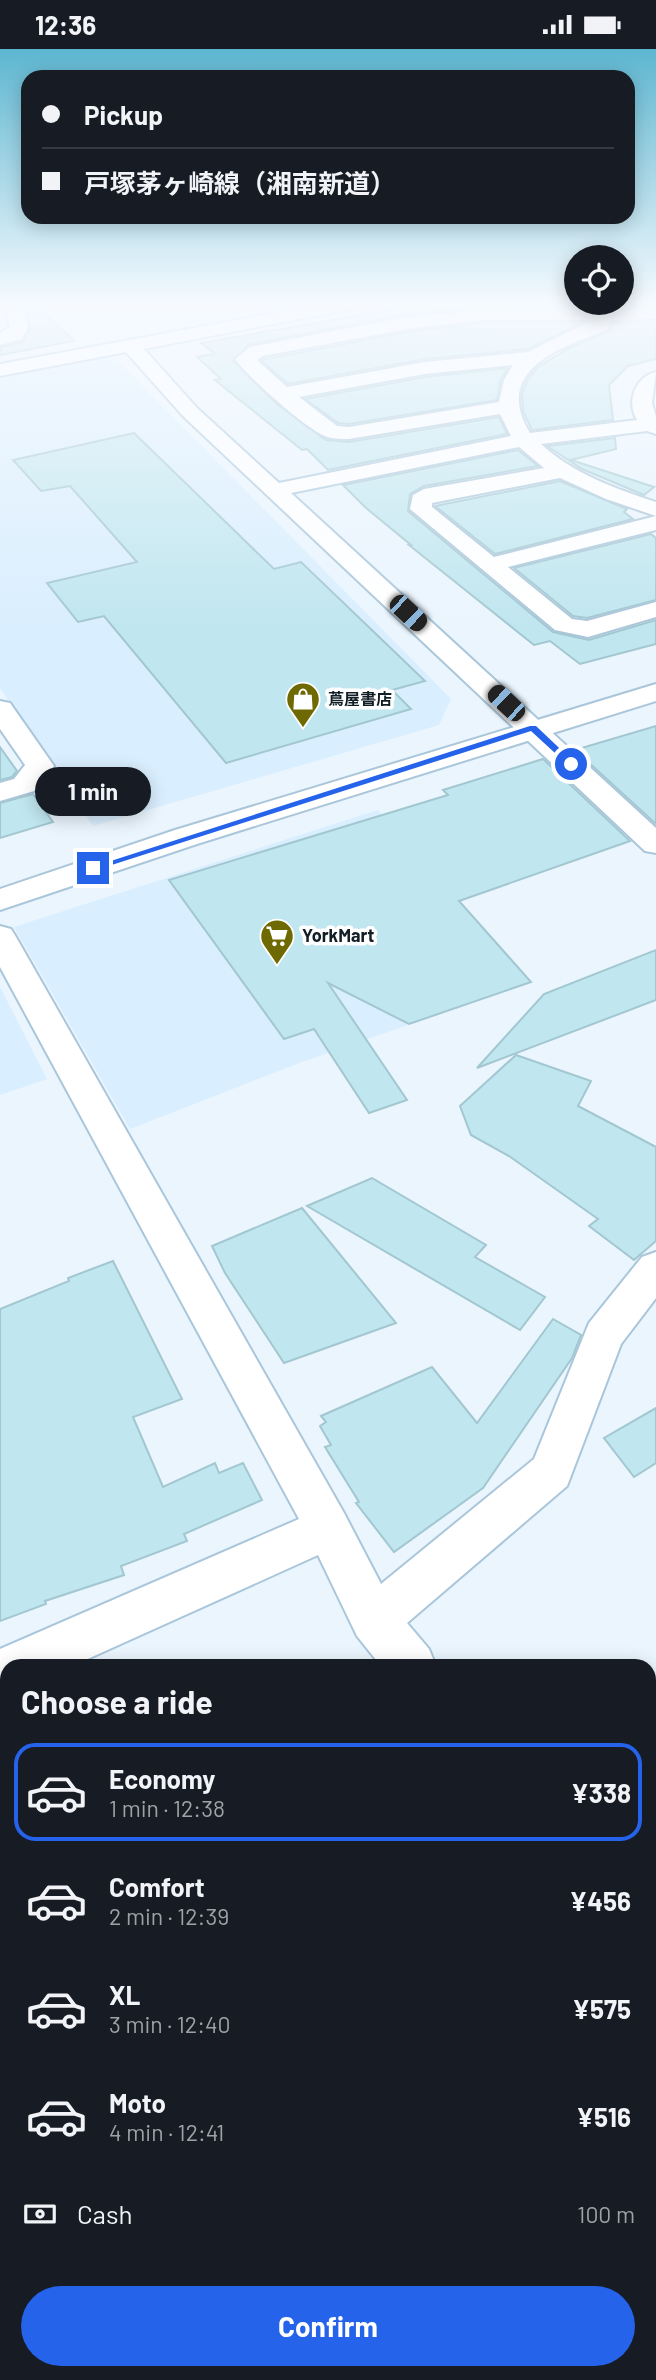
<!DOCTYPE html>
<meta charset="utf-8">
<style>
body{margin:0;font-family:Barlow,"Noto Sans JP",sans-serif;background:#20242c;color:#f1f3f6;height:100vh;display:flex;flex-direction:column;font-size:26px;white-space:nowrap}
*{box-sizing:border-box;margin:0}
p{font-size:23px;color:#9ea1a6}
.icon{flex:none;width:38px;height:38px;fill:none;stroke:currentColor;stroke-width:2;stroke-linecap:round;stroke-linejoin:round}
.map{position:relative;flex:1;overflow:hidden}
.sheet{position:absolute;left:0px;top:1610px;width:656px;height:721px;display:flex;flex-direction:column;background:#171b24;border-radius:21px 21px 0 0;box-shadow:0 4px 18px #0003}
.sheet>*{flex:none}
.banner{position:absolute;left:21px;top:21px;width:614px;height:154px;border-radius:21px;box-shadow:0 4px 18px #0003;display:grid;align-content:center;height:154px;padding:0 21px;background:#171b24}
.controls{position:absolute;left:564px;top:196px;display:grid;gap:14px}
.controls a{display:grid;place-items:center;width:70px;height:70px;border-radius:50%;background:#171b24;box-shadow:0 4px 18px #0003;font-size:35px}
.end{position:absolute;width:32px;height:32px;margin:-16px;border:9px solid #2563eb;background:#fff;box-shadow:0 0 0 4px #fff}
.from{border-radius:50%}
.bubble{position:absolute;height:49px;border-radius:24px;background:#171b24;box-shadow:0 4px 18px #0003;font-size:23px;font-weight:700;line-height:49px;text-align:center}
.car{position:absolute;width:21px;height:42px;margin:-21px -10px;border-radius:9px;box-shadow:0 0 5px 2px #0007;background:linear-gradient(#222 24%,#8ab4d8 0 40%,#222 0 76%,#8ab4d8 0 86%,#222 0)}
.banner b{display:flex;align-items:center;gap:24px;height:66px;font-size:26px}
.banner b+b{border-top:2px solid #363941}
.banner i{width:18px;height:18px;background:#f1f3f6}
ul{padding:0;list-style:none}
li{display:flex;align-items:center;gap:21px;height:98px;margin:0 14px 10px;padding:0 7px;border:4px solid transparent;border-radius:21px}
li div{flex:1}
li b{display:block;font-size:26px}
li em{font-style:normal;font-weight:700}
li.active{border-color:#2563eb}
li>.icon{width:63px;height:63px;stroke-width:1.5}
h2{padding:0 21px;font-size:32px;line-height:84px}
.pay{display:flex;align-items:center;gap:18px;height:77px;padding:0 21px;font-size:26px}
.pay p{margin-inline-start:auto}
.button{display:flex;gap:14px;margin-top:auto;padding:14px 21px}
.button a{flex:1;height:80px;border-radius:42px;background:#2563eb;color:#fff;font-size:28px;font-weight:700;line-height:80px;text-align:center}
.status{display:flex;justify-content:space-between;align-items:center;height:49px;padding:0 35px;background:#171b24;direction:ltr}
.status svg{height:19px;fill:currentColor}
.map>svg:first-child{display:block}
</style>
<div class="status"><b>12:36</b><svg viewBox="0 0 49 12"><path d="M0 12V9h3v3zM5 12V6h3v6zM10 12V3h3v9zM15 12V0h3v12zM26 1h20v11H26zM47 4h2v5h-2z"/></svg></div>
<div class="map">
<svg width="656" height="2331" viewBox="0 0 656 2331">
<rect width="100%" height="100%" fill="#eaf5fe"/>
<g fill="#d9eefe">
<path d="M111,305l340,345 -12,26 -346,101 -93,-138v-313z"/>
<path d="M378,761l153,172 -232,81 -169,66 -116,-202z"/>
<path d="M0,938l47,92 -47,16z"/>
</g>
<path fill="#c4b7fa" d="M656,1712v74l-7,-5v-55z"/>
<g fill="#c0e6ef" stroke="#a2c7d0" stroke-width="2">
<path d="M24,252h7l43,40 -74,14v-8l23,-5 7,-14z"/>
<path d="M443,252h208l2,5 -171,1 -75,7 -159,31 -15,16 44,43 49,36 23,2 150,-25 8,17 -179,36 -21,-21 -5,1 -87,-70 6,-1 -24,-22 18,-3 -14,-11z"/>
<path d="M656,273v37l-28,7 -19,19 4,35 -81,10 -9,-19 -1,-17 6,-15 10,-12 33,-20 37,-15 5,-9z"/>
<path d="M482,274h100l-55,26 -102,10 -137,25 -27,-24 146,-28z"/>
<path d="M508,319l-7,11 -4,21 -148,24 -11,-1 -33,-24 120,-22z"/>
<path d="M134,384l140,136 27,-7 124,119 -33,9 19,19 -185,54 -122,-147 -26,6 -31,-39 90,-21 -67,-76 -29,5 -28,-31z"/>
<path d="M615,389l1,11 -45,11 83,27 -10,8 -62,-26 -35,-23z"/>
<path d="M518,401l20,16 -114,20 -14,8 -2,17 145,121 36,8 67,-20v24l-76,20 -30,-23 -16,4 -125,-100h2l-45,-37 -23,-23z"/>
<path d="M560,432l67,28 -3,3 9,7 -138,35 -60,-48z"/>
<path d="M651,485l5,4v62l-69,18 -14,-2 -59,-48z"/>
<path d="M656,677v98l-81,-74z"/>
<path d="M0,698l17,24 -5,6 -12,3z"/>
<path d="M543,710l87,82 -171,60 72,81 -122,42 -81,-41 79,117 -38,13 -55,-84 -30,10 -115,-159 279,-85 -5,-5z"/>
<path d="M33,745l20,28 -53,16v-35z"/>
<path d="M656,901v50l-179,68 67,-74z"/>
<path d="M516,1006l75,26 -13,25 78,41v94l-22,19 -45,-34 9,-7 -89,-63 -38,-21 -11,-29z"/>
<path d="M372,1129l114,67 -11,12 70,40 -25,33 -213,-124z"/>
<path d="M302,1159l94,115 -112,40 -59,-90 -13,-27z"/>
<path d="M113,1212l69,138 -49,18 30,70 52,-24 4,10 24,-10 19,37 -78,34 3,7 -66,25 3,9 -79,26 1,3 -46,17v-312l69,-28 -1,-3z"/>
<path d="M553,1270l28,16 -9,23 -89,130 -89,64 -38,-49 3,-1 -34,-55 6,-2 -11,-19 6,-4 -5,-6 111,-49 45,56z"/>
<path d="M656,1359v55l-22,14 -30,-39z"/>
</g>
<g fill="none" stroke-linecap="round" stroke-linejoin="round">
<g stroke="#aac6da" stroke-width="4">
<g id="minor">
<path d="M3,252h18l7,26 -6,12 -22,6v-12l10,-6z"/>
<path d="M339,252h36l-9,5 -222,43 53,59 82,75 232,-47 -11,-22 -151,25c-7,0 -15,0 -22,-2 -20,-7 -79,-60 -92,-78l15,-12 157,-30 75,-7 174,-1v10l-45,1 -4,10c-47,17 -115,41 -77,103l107,-13c-11,-18 -2,-43 19,-48l-4,31 4,14v17l-9,-3 -106,13c31,29 75,45 115,58v14l-50,-17 -46,-21 -128,25v4l62,50 162,-41v14l-148,37 64,52 15,2 69,-19v15l-68,20 -33,-7 -145,-121 3,-14 11,-6 120,-21 -25,-21 -228,46 365,335v25l-11,-2 -462,-435 -57,-64 -126,24v-12zM482,271h111l-65,32 -103,10 -138,25 -30,-27 6,-4 144,-27zM513,316l-9,15 -5,22 -150,25 -12,-1 -38,-29 126,-23z"/>
<path d="M0,652l10,2 44,63 -20,25 -34,10v-18l14,-4 11,-14 -25,-36z"/>
<path d="M0,877l11,3 5,8 328,576 37,71 153,-125 55,-136 53,-66 14,-5v46l-35,46 -54,142 -160,137 22,26 7,17h-55l-24,-30 -39,-81 -246,111h-65v20l-7,-3v-34l299,-130 -299,-552z"/>
<path d="M649,1802l7,3v56l-7,-3z"/>
</g>
</g>
<g stroke="#aac6da" stroke-width="4">
<path id="major" d="M656,635v17l-459,143 -197,66v-21l175,-59z"/>
</g>
<use href="#minor" fill="#fff" fill-rule="evenodd"/>
<use href="#major" fill="#fff" fill-rule="evenodd"/>
</g>
<linearGradient id="sky" x2="0" y2="1"><stop stop-color="#5db6d0"/><stop offset="0.44" stop-color="#f6faff"/><stop offset="1" stop-color="#f6faff" stop-opacity="0"/></linearGradient>
<rect width="656" height="578" fill="url(#sky)"/>
<path fill="#2563eb" d="M530,677h6l38,36v3h-6l-37,-34 -435,139 -7,-2z"/>
<defs>
<g id="shop-pin" transform="scale(1.75)"><path d="M0 17L-7.5 6A9.5 9.5 0 1 1 7.5 6Z" fill="#6f6902" stroke="#fff"/><path d="M-5-2.5h2.3a2.7 3.5 0 0 1 5.4 0H5L5.5 6h-11ZM-1.5-2.5h3a1.5 2.3 0 0 0-3 0Z" fill="#fff"/></g>
<g id="supermarket-pin" transform="scale(1.75)"><path d="M0 17L-7.5 6A9.5 9.5 0 1 1 7.5 6Z" fill="#6f6902" stroke="#fff"/><path d="M-6-5.5h2.5l.6 2H6L4.5 2H-2.5L-4.4-4H-6ZM-1.5 3.2a1.3 1.3 0 1 0 .1 0ZM3 3.2a1.3 1.3 0 1 0 .1 0Z" fill="#fff"/></g>
</defs>
<g fill-rule="evenodd">
<use href="#shop-pin" x="303" y="650"/>
<use href="#supermarket-pin" x="277" y="887"/>
</g>
<g text-anchor="middle" stroke-width="7" stroke-linejoin="round" paint-order="stroke">
<g font-size="16" font-weight="bold" fill="#131d25" stroke="#fff" text-anchor="start">
<text x="328" y="656">蔦屋書店</text>
</g>
<g font-size="18" font-weight="bold" fill="#131d25" stroke="#fff" text-anchor="start">
<text x="302" y="893">YorkMart</text>
</g>
</g>
</svg>
<div class="controls">
<a><svg class="icon" aria-label="locate" viewBox="0 0 24 24"><circle cx="12" cy="12" r="6"/><path d="M12 2v4M12 18v4M2 12h4M18 12h4"/></svg></a>
</div>
<i class="end from" style="left:571px;top:715px"></i>
<i class="end" style="left:93px;top:819px"></i>
<div class="bubble" style="left:35px;top:718px;width:116px">1 min</div>
<i class="car" style="left:408px;top:564px;rotate:133deg"></i>
<i class="car" style="left:506px;top:654px;rotate:313deg"></i>
<div class="banner">
<b><i class="from"></i>Pickup</b>
<b><i></i>戸塚茅ヶ崎線（湘南新道）</b>
</div>
<section class="sheet">
<h2>Choose a ride</h2>
<ul>
<li class="active"><svg class="icon" aria-label="car" viewBox="0 0 24 24"><path d="M5 17H2v-5l4-1 3-4h7l3 4 3 1v5h-3M9 17h6M6 11h13"/><circle cx="7" cy="17" r="2"/><circle cx="17" cy="17" r="2"/></svg><div><b>Economy</b><p>1 min · 12:38</p></div><em>¥338</em></li>
<li><svg class="icon" aria-label="car" viewBox="0 0 24 24"><path d="M5 17H2v-5l4-1 3-4h7l3 4 3 1v5h-3M9 17h6M6 11h13"/><circle cx="7" cy="17" r="2"/><circle cx="17" cy="17" r="2"/></svg><div><b>Comfort</b><p>2 min · 12:39</p></div><em>¥456</em></li>
<li><svg class="icon" aria-label="car" viewBox="0 0 24 24"><path d="M5 17H2v-5l4-1 3-4h7l3 4 3 1v5h-3M9 17h6M6 11h13"/><circle cx="7" cy="17" r="2"/><circle cx="17" cy="17" r="2"/></svg><div><b>XL</b><p>3 min · 12:40</p></div><em>¥575</em></li>
<li><svg class="icon" aria-label="car" viewBox="0 0 24 24"><path d="M5 17H2v-5l4-1 3-4h7l3 4 3 1v5h-3M9 17h6M6 11h13"/><circle cx="7" cy="17" r="2"/><circle cx="17" cy="17" r="2"/></svg><div><b>Moto</b><p>4 min · 12:41</p></div><em>¥516</em></li>
</ul>
<div class="pay"><svg class="icon" aria-label="cash" viewBox="0 0 24 24"><path d="M3 7h18v10H3z"/><circle cx="12" cy="12" r="2"/></svg>Cash<p>100 m</p></div>
<div class="button"><a>Confirm</a></div>
</section>
</div>
